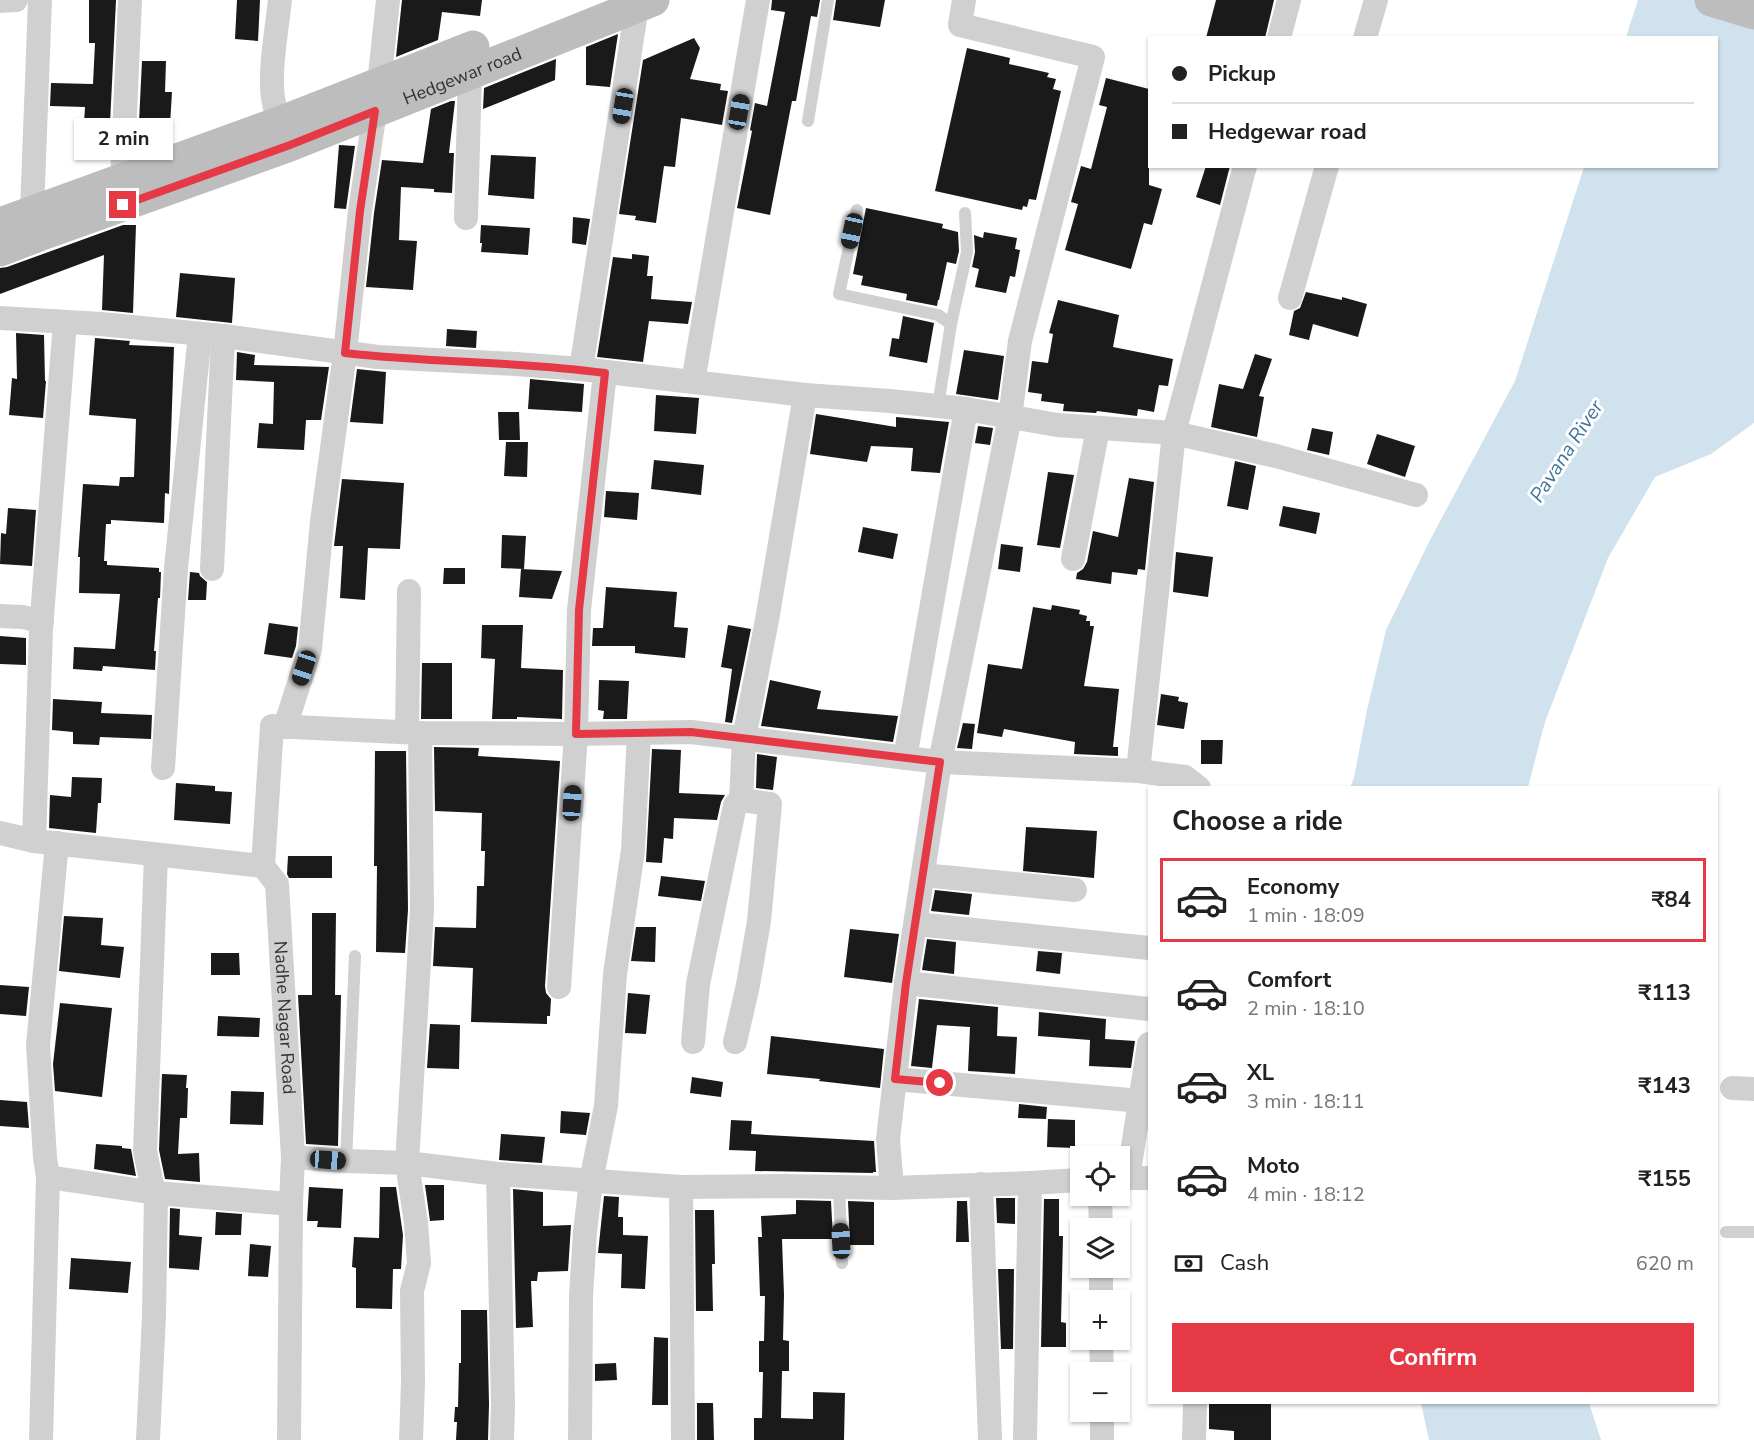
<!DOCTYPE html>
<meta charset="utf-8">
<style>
body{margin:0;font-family:"Nunito Sans",sans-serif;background:#f6f6f6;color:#222;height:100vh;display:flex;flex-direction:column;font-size:22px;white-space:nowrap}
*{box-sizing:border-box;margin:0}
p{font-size:20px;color:#767676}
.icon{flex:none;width:33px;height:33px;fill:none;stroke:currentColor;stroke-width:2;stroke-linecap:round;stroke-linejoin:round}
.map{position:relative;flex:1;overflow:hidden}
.drawer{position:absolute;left:1148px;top:786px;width:570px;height:618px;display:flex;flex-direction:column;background:#fff;border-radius:0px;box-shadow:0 2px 4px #0004}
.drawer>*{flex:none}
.banner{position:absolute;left:1148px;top:36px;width:570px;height:132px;border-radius:0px;box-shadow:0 2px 4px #0004;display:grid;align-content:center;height:132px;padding:0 24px;background:#fff}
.tools{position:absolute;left:1070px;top:1146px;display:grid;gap:12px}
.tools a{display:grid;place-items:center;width:60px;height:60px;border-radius:0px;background:#fff;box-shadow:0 2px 4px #0004;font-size:30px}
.end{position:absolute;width:27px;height:27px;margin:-14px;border:8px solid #e63946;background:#fff;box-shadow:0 0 0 3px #fff}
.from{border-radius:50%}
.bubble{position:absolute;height:42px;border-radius:0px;background:#fff;box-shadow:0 2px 4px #0004;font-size:20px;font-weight:700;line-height:42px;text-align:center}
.car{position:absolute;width:18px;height:36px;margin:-18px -9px;border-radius:8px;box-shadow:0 0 4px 2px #0007;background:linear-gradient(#222 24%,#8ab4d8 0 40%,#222 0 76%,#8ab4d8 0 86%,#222 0)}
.banner b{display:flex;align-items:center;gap:21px;height:57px;font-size:22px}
.banner b+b{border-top:2px solid #e0e0e0}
.banner i{width:15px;height:15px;background:#222}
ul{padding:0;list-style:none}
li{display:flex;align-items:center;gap:18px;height:84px;margin:0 12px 9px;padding:0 12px;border:3px solid transparent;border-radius:0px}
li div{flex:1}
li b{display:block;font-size:22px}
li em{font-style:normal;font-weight:700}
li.on{border-color:#e63946}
li>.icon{width:54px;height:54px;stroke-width:1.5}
h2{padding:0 24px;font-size:27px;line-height:72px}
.pay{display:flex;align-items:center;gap:15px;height:66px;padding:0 24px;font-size:22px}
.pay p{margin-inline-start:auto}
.cta{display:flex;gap:12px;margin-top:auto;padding:12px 24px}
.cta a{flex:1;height:69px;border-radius:0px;background:#e63946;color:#fff;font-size:24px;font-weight:700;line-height:69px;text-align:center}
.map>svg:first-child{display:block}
</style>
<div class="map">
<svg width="1754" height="1440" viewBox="0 0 1754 1440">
<rect width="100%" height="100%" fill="#fff"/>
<g fill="#cfe2ee">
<path d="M1638,0h116v423l-43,31 -56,23 -47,81 -63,164 -17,65 -178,1 4,-10 13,-68 19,-80 44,-90 85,-159 69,-214 132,-1v-128l-90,-1z"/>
<path d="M1421,1403h168l12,37h-172z"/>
</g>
<g fill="#1a1a1a">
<path d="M89,0h27l-6,124 -26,-1 1,-16 -35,-1 1,-23 42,1 2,-41h-6z"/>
<path d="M237,0h23l-2,41 -23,-2z"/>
<path d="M402,0h80l-2,16 -38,-4 -4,28 -42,17z"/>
<path d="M772,0h48l-3,17 -6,-1 -15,85h-4l-22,114 -33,-7 15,-77 -2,-1 5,-27 12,3 18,-94 -14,-2z"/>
<path d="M836,0h49l-5,27 -47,-7z"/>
<path d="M1216,0h58l-9,38h-59z"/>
<path d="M618,34l-8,53 -24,-2v-38z"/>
<path d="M694,38l6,10 -10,31 31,5 -1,6 8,1 -6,34 -41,-7 -6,49 -11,-1 -8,57 -21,-3 1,-4 -17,-2 24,-154z"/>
<path d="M967,48l43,10 -1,6 40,9 -2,4 9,2 -3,10 8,2 -25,109 -7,-1 -2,8 -4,-1 -1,4 -87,-19z"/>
<path d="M556,59l-1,21 -72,29 1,-21z"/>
<path d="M142,61h24l-1,31h7l-2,33 -31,-3z"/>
<path d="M1106,78l43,11v96l13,4 -10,36 -8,-2 -13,46 -66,-19 13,-46 -7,-2 10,-36 10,3 16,-62 -8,-2z"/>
<path d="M451,101h4l-6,52h5l-2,40 -18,-1v-3l-33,-2 -2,53 18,1 -4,49 -47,-3 8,-74 8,-53 41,3 8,-54z"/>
<path d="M339,145l16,1 -9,63 -12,-1z"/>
<path d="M491,155l45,2 -2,42 -46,-4z"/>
<path d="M1206,166h24l-10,39 -24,-8z"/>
<path d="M866,208l77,16 -1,4 16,4 1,19 -3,13 -9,-2 -8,38h-1l-1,6 -31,-6 1,-6 -46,-9 2,-9 -10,-2z"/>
<path d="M573,217l17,2 -4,26 -14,-2z"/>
<path d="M123,225h13l-3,88 -31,-3 2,-55 -104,39v-26l7,-1z"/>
<path d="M481,225l49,3 -2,27 -47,-3 1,-9h-2z"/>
<path d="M984,232l33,6 -2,11 5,1 -5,27 -5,-1 -4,17 -31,-6 4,-18 -7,-2 3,-15 -1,-17 9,3z"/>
<path d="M632,254l17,2 -2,20h6l-2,23 41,3 -4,22 -39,-3 -6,41 -46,-5 16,-100 19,2z"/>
<path d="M180,273l55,5 -3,45 -56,-6z"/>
<path d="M1306,292l36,8v-3l25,7 -9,33 -45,-13 -4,16 -20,-5 5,-24 6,-3z"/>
<path d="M1058,300l61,15 -6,32 60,12 -5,27 -9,-1 -5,27 -16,-3 -1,7 -40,-5 -1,2 -33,-2 1,-7 -23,-3 1,-7 -14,-2 4,-31 16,2 5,-29 -4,-1z"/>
<path d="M903,316l31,7 -7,40 -38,-7 3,-18 7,1z"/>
<path d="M447,329l30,2 -1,17 -30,-2z"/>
<path d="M16,333l28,2 1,46h1l-3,37 -34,-3 3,-37 5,1z"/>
<path d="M95,338l35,3 -1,4 45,2 -5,147 -4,-1 -1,30 -53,-3v4h-5l-2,37h3v4l52,3v4h2l-1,26h-2l-4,53h2l-1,19 -52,-4 -1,5 -29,-2 1,-22 41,2 5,-55 -41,-1 1,-36h-2l5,-73 36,2 1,-9h14l2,-58 -47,-4z"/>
<path d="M964,350l40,6 -6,44 -42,-6z"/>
<path d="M237,352l18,3 -1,10 75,2 -8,53h-15l-2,30 -47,-2 2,-25 14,1 1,-42 -38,-2z"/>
<path d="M1255,354l17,5 -13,37 5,1 -7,40 -46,-10 8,-43 24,5z"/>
<path d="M357,369l29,3 -3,52 -33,-2z"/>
<path d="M530,379l54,5 -2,28 -54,-3z"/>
<path d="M656,395l43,3 -3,36 -42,-3z"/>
<path d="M498,412h21l1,28h-21z"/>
<path d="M816,414l80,13v-10l53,5 -9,51 -29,-2 2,-23 -42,-2 -4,16 -57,-8z"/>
<path d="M978,426l15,2 -3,17 -15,-2z"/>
<path d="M1312,428l21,4 -4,23 -22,-5z"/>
<path d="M1377,434l38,12 -10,31 -38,-13z"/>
<path d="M506,442h22l-1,35 -23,-1z"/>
<path d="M654,460l50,5 -3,30 -50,-6z"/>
<path d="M1235,461l21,5 -8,44 -21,-4z"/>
<path d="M1048,472l26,3 -14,73 -23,-3z"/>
<path d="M1129,478l25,4 -9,88 -7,-1 -1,6 -25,-3 -1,12 -35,-5 1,-6 6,-4 4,-7 6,-31 25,6z"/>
<path d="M342,479l62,4 -4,66 -32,-1 -3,52 -25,-2 3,-52h-9z"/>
<path d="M606,491l33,2 -2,27 -33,-3z"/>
<path d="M1283,506l37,7 -4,21 -37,-8z"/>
<path d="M8,508l28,2 -4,56 -32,-2 1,-31 5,1z"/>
<path d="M863,527l35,7 -5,25 -35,-7z"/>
<path d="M502,535l24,1 -2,33 -23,-1z"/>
<path d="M1001,544l22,3 -3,25 -22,-3z"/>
<path d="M1176,552l37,5 -5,40 -35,-5z"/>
<path d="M444,568h21v16h-22z"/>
<path d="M521,569l41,2 -10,28 -33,-2z"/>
<path d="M190,572l9,1 1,3 7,6 -1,18h-18z"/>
<path d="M606,587l71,5 -3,35 14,1 -3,30 -50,-5v-7h-43l1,-18h10z"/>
<path d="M1052,605l28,5 -1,4 8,2 -1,5h4v5h4l-10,60 35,3 -6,58h5v9l-44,-2 1,-12 -71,-13 -2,8 -25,-4 11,-69 34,5 11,-62 18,3z"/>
<path d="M269,623l29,4 -2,19 -4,12 -28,-4z"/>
<path d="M482,625h41l-2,43 42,2 -1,49 -45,-2v2h-25l3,-60 -14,-1z"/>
<path d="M728,625l23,4 -19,94 -7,-1 7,-53 -11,-2z"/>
<path d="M0,636l26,2v27l-26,-1z"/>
<path d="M422,663h30v56h-31z"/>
<path d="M599,680l30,1 -2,38h-24l1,-8 -6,-1z"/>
<path d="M770,680l51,11 -4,18 81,7 -5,26 -132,-16z"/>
<path d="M1161,694l18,3 -1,4 10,2 -4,26 -27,-4z"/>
<path d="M53,699l49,3 -1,11 51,2 -1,24 -51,-2 -1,8 -26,-1v-12l-21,-2z"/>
<path d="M963,723l12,1 -3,25 -15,-1z"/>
<path d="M1201,740h22l-1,24h-21z"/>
<path d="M434,747l45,1 -1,8 82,5 -15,225 1,7 5,6 -1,17h-3v8l-76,-2 2,-54 -40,-2 2,-39 41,1 1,-42h7l1,-35h-4l1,-38 -47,-2z"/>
<path d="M652,749l29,1 -2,43 46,2 -4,7 -4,18 -43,-2 -1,21 -9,-1 -2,25 -16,-1z"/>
<path d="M375,751h31l2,159 -3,43 -29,-1 1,-86h-3z"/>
<path d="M757,754l20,3 -4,33 -17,-2z"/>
<path d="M72,777l30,1 -1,25h-3l-2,30 -47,-5 1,-33 21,2z"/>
<path d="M176,783l39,3v5l17,1 -2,32 -56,-4z"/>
<path d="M1026,827l71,4 -3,47 -71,-7z"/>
<path d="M288,856h44v22h-43l-2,-4z"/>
<path d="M661,876l44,5 -4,20 -43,-5z"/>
<path d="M935,890l37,4 -3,21 -38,-4z"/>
<path d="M312,913h24l-1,82h6l-3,151 -32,-2 -8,-149h14z"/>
<path d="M64,916l39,2 -2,27 23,2 -4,31 -61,-7z"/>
<path d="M636,927h20l-1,35 -24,-1z"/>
<path d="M850,929l49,5 -7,49 -48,-6z"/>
<path d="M927,939l29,3 -2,32 -32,-4z"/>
<path d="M1038,951l24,2 -2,21 -24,-3z"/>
<path d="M211,953h28l1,22h-29z"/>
<path d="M0,985l29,2 -3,29 -26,-2z"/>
<path d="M628,993l22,2 -4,39 -21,-1z"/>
<path d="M919,999l79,8 -1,29 20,1 -2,37 -47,-3 2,-44 -33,-2 -5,43 -21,-2z"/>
<path d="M60,1003l52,5 -10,89 -47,-6 -2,-27z"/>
<path d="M1039,1012l67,7 -1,20 30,2 -4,27 -42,-2 1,-26 -52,-4z"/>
<path d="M218,1016l42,2 -1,19 -42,-1z"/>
<path d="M430,1024l30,1 -1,44 -32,-1z"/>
<path d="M771,1036l113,13 -4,39 -61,-7 1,-2 -53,-5z"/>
<path d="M162,1074l25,1 -1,13h2l-1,30h-7l-2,36 21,-1 1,29 -35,-3 -6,-29z"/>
<path d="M692,1077l31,5 -2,15 -31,-4z"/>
<path d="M231,1091l33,1 -1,33 -33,-1z"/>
<path d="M0,1100l27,2 2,26 -29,-2z"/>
<path d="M1019,1104l28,3 -1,12 -28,-1z"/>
<path d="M561,1111l29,2 -4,22 -26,-2z"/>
<path d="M1048,1119l27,1v28l-28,-1z"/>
<path d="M731,1120l21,1 -1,13 123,7 2,31h-3v1l-118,-2 1,-20 -27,-1z"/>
<path d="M501,1134l44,3 -3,26 -43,-3z"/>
<path d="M96,1144l26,2v2l9,1 5,27 -42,-7z"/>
<path d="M425,1185h19v35l-14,1z"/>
<path d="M309,1187l34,2 -2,39 -24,-1 1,-6h-11z"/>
<path d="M380,1187h16l7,48 -2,34h-8l-1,40 -36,-1v-40l-4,-1 2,-30 25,1z"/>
<path d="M513,1189l30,3v34l28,-1 -3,46 -30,1 -1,9h-6l2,46 -17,1z"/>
<path d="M604,1196l15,1 -1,20h5v18l25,1 -3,53 -24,-1 1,-34 -24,-1z"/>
<path d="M996,1198h19v26l-18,-1z"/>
<path d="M1044,1199h15v37h4l-2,86 5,1v24h-25z"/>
<path d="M796,1200l35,1 2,38h-51l2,56 -1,45 6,1v30h-7l-1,47 32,1v-27l32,1 -1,47h-90v-22h8l1,-46h-4v-31h5l1,-45h-5l-2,-59h4l-1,-21 35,-2z"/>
<path d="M848,1201l26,1v43h-24z"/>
<path d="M957,1201h10l2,41h-13z"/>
<path d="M170,1208l10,1 -1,26 23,2 -3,33 -30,-2z"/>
<path d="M695,1210h19l1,54h-3l1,47h-17z"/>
<path d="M216,1212l26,2 -1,21h-26z"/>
<path d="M250,1244l21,2 -3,31 -20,-1z"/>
<path d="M71,1258l60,4 -3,31 -59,-4z"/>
<path d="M998,1269h16l-1,80h-12z"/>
<path d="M461,1310h26l2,94 -1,36h-32l1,-18h-3l1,-15h3l1,-44h2z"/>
<path d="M654,1337l14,1v67h-16z"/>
<path d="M616,1363l1,17 -22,1v-17z"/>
<path d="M1209,1402h62v38h-37v-9l-25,-2z"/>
<path d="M697,1403h16l1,37h-17z"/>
</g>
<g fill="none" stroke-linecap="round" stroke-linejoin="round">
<g stroke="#d0d0d0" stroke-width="12">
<path d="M808,121l20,-121"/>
<path d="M857,210l-18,84 99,21 13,9 -13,82"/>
<path d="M951,324l16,-72 -2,-39"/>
<path d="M346,1161l9,-205"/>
<path d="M839,1187l3,76"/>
<path d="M1726,1232h28"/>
</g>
<g stroke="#d0d0d0" stroke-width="24">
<path d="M280,0c-3,28 -11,71 -7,98 2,14 7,27 13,40"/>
<path d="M0,1l16,-1"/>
<path d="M1279,38l10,-38"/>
<path d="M1365,38l11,-38"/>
<path d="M379,84l9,-84"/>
<path d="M122,179l8,-179"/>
<path d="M466,218l4,-145"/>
<path d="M36,225l-4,-13 8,-212"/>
<path d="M1290,298l37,-132"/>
<path d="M0,318l101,6 122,12 155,21 138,7 65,5 224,26 85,6 76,8 91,16 117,8 102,23 140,39"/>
<path d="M581,369l56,-363"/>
<path d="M693,382l65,-382"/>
<path d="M1073,559l25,-131"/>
<path d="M212,569l11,-233"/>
<path d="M0,616l23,1 19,5"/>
<path d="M285,727l25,-78 12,-127 23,-169 15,-142 15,-100"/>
<path d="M407,732l2,-141"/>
<path d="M905,758l61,-349"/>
<path d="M163,768l13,-200 24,-234"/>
<path d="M1138,771l36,-338 71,-267"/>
<path id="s1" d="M0,833l34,8 229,25 14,18 16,273 -2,47 -2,236"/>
<path d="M34,841l7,-212 24,-307"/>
<path d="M263,866l9,-140 148,7 156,1 115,-2 249,30 198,9 47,6 14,11"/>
<path d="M923,875l152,15"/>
<path d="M916,924l233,24"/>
<path d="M906,983l243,26"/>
<path d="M559,987l17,-253 3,-124 26,-237"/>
<path d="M693,1042l5,-58 37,-179 6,-5 3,-62 23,-118 38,-225"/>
<path d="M735,1042l13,-57 11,-64 11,-117 -29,-4"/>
<path d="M895,1079l246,22"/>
<path d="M1732,1088l22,1"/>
<path d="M293,1157l53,4 61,2 91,11 183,13 101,-1 110,2 138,-5 50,-3"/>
<path d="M498,1174l5,230 -1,36"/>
<path d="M48,1177l108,16 135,11"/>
<path d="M1119,1178h30"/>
<path d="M1128,1178l21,-134"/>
<path d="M981,1184l9,256"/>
<path d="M681,1187l2,253"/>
<path d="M892,1188l-4,-49 18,-156 34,-221 70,-345 10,-76 73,-284 -133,-32 4,-25"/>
<path d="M1100,1196l1,32"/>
<path d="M1101,1268v32"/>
<path d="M1101,1340l1,32"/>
<path d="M1102,1412v28"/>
<path d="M41,1440l7,-263 -3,-19 -7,-113 19,-202"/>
<path d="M148,1440l6,-124 2,-123 -4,-8 -7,-34 11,-296"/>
<path d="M411,1440l2,-58 -1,-91 7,-28 -3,-40 -9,-60 15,-253 -2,-177"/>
<path d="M580,1440l1,-144 4,-64 6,-51 15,-75 9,-132 18,-124 6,-117"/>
<path d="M1025,1440l5,-257"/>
<path d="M1194,1440l1,-38"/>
</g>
<g stroke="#bdbdbd" stroke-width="33">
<path d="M1711,0l43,13"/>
<path d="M0,224l279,-101 194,-76"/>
<path id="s2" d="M0,250l39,-15 251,-90 363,-145"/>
</g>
</g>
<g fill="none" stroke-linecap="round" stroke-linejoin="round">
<path stroke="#e63946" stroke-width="8" d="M123,205l167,-60 85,-34 -15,100 -15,142c86,10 173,8 260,20l-26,237 -3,124 115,-2 249,30 -34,221 -11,96 45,4"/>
</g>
<g text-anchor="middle" stroke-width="6" stroke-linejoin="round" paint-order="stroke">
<g font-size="18" fill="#333" stroke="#fff">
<text dy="6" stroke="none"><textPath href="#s2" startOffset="494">Hedgewar road</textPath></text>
<text dy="6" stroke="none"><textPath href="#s1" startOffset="422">Nadhe Nagar Road</textPath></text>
</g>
<g font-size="20" font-style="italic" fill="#3f7597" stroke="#fff">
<text transform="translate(1566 451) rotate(-57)" y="7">Pavana River</text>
</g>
</g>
</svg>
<div class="tools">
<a><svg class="icon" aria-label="locate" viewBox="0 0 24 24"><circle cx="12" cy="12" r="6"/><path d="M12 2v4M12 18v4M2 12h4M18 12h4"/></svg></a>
<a><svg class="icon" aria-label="layers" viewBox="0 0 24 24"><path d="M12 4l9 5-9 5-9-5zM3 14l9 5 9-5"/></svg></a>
<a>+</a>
<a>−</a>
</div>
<i class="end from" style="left:940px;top:1083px"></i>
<i class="end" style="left:123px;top:205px"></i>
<div class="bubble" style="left:74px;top:118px;width:99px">2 min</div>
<i class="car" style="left:623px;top:106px;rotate:189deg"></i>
<i class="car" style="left:739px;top:112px;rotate:10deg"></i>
<i class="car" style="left:852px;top:231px;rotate:192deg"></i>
<i class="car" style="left:304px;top:668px;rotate:198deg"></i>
<i class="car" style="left:572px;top:803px;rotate:4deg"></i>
<i class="car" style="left:328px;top:1160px;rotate:94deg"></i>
<i class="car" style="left:841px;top:1241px;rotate:357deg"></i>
<div class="banner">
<b><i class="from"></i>Pickup</b>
<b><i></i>Hedgewar road</b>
</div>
<section class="drawer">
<h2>Choose a ride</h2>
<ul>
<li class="on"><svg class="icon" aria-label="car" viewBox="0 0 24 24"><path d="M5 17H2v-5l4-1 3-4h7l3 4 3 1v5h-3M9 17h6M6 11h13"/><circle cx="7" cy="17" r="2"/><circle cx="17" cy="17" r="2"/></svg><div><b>Economy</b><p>1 min · 18:09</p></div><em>₹84</em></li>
<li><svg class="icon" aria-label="car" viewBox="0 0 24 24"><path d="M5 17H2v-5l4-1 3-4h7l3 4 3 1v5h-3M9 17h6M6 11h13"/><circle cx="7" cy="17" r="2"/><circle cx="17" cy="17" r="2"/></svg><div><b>Comfort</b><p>2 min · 18:10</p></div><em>₹113</em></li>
<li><svg class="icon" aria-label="car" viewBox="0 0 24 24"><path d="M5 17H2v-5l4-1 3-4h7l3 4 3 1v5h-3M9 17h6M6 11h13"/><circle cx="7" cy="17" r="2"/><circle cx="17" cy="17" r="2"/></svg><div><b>XL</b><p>3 min · 18:11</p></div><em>₹143</em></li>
<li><svg class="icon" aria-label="car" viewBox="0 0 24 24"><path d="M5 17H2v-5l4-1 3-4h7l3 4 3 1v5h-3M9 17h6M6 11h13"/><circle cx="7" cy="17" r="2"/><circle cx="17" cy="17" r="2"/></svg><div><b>Moto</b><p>4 min · 18:12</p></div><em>₹155</em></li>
</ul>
<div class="pay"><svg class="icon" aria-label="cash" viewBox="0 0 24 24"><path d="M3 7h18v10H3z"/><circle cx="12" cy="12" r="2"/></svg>Cash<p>620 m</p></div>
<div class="cta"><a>Confirm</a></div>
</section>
</div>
